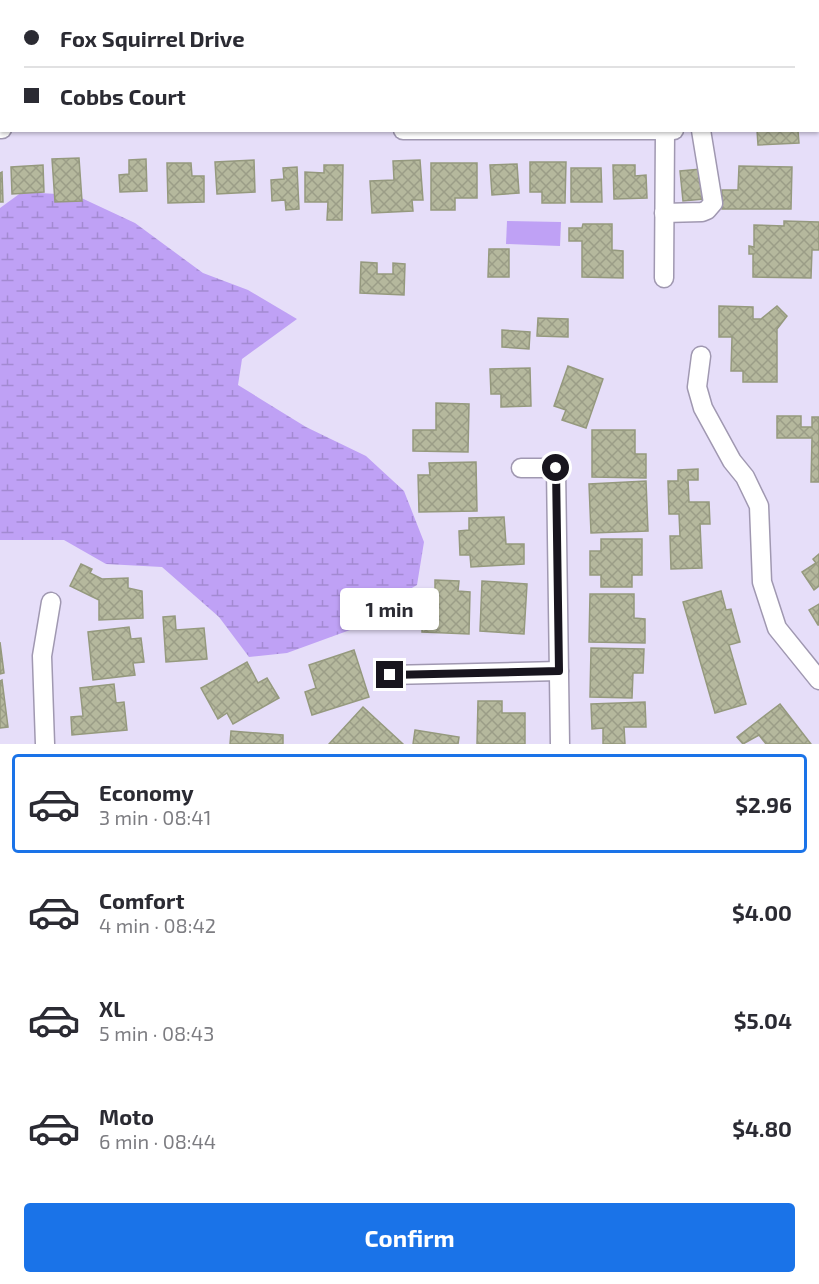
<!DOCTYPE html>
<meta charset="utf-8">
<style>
body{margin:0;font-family:"Exo 2",sans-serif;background:#f2f2f3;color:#2b2b33;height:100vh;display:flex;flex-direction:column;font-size:22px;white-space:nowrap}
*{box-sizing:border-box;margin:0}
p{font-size:20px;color:#7c7c81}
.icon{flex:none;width:33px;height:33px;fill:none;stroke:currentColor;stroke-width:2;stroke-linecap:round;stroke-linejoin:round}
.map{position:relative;height:744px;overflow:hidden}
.details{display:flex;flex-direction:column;background:#fff;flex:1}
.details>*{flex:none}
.banner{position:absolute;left:0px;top:0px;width:819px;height:132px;box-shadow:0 2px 4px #0004;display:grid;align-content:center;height:132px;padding:0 24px;background:#fff}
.end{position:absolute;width:27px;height:27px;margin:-14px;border:8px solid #18151e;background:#fff;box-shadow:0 0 0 3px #fff}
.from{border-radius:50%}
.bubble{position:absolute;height:42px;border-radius:6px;background:#fff;box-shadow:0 2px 4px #0004;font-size:20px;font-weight:700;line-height:42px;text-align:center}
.banner b{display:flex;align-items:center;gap:21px;height:57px;font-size:22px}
.banner b+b{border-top:2px solid #e1e1e2}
.banner i{width:15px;height:15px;background:#2b2b33}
ul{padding:10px 0 0;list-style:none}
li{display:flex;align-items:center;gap:18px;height:99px;margin:0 12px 9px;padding:0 12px;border:3px solid transparent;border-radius:6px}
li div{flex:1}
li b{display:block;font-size:22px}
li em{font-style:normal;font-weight:700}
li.active{border-color:#1a73e8}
li>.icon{width:54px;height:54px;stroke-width:1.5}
.primary-button{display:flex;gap:12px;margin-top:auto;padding:12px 24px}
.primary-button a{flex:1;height:69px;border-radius:6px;background:#1a73e8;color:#fff;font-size:24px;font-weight:700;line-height:69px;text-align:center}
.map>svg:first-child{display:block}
</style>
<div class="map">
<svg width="819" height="744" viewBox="0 0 819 744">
<defs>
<pattern id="wetland-marsh" width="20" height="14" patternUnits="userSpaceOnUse" patternTransform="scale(1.5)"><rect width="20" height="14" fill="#bfa1f5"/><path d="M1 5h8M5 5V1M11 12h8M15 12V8" fill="none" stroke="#a38ad2"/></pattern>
<pattern id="water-rules" width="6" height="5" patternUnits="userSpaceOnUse" patternTransform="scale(1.5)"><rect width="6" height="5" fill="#9a7bce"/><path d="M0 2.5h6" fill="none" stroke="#7d64a7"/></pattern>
<pattern id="building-cross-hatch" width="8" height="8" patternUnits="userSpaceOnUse" patternTransform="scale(1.5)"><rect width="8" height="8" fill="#b5b89d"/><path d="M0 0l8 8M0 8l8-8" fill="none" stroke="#9b9d87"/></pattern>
</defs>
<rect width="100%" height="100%" fill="#e6def9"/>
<path fill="#bfa1f5" d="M507,221l54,1 -1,24 -54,-2z"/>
<path fill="url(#wetland-marsh)" d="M22,192l53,3 60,28 68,50 45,17 49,29 -55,40 -4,26 68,42 60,29 38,35 20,51 -7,43 -52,30 -15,15 -63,23 -38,4 -30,-40 -57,-50 -56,-3 -42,-24h-64v-332z"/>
<path fill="url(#water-rules)" d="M760,0h59v111l-1,-109z"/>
<g fill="url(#building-cross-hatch)" stroke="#95997e" stroke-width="1.5">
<path d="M0,51h2l-2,47z"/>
<path d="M757,130l41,1 1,12 -41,2z"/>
<path d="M79,158l3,43 -27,1 -3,-43z"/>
<path d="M146,159l1,32 -27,1 -1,-17 10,-1v-14z"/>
<path d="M254,160l1,32 -38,2 -2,-32z"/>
<path d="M420,160l3,40h-11l1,11 -41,2 -2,-32 24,-1 -1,-19z"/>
<path d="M530,162h36l-1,41h-23v-11h-12z"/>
<path d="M167,163h24l1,13h12v26l-36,1z"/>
<path d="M431,163h46v35h-22v12h-24z"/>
<path d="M517,164l2,29 -27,2 -2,-30z"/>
<path d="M43,165l1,27 -32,2 -1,-27z"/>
<path d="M324,165h19l-1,55h-15l1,-18h-23v-30l19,1z"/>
<path d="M613,165h22v11l11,-1 1,23 -33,1z"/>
<path d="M739,166l53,1 -1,42h-69v-19h16z"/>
<path d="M297,167l2,42 -13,1 -1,-10 -13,1 -1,-21 13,-1 -1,-11z"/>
<path d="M571,168h30l1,34h-31z"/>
<path d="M701,169l3,30 -21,2 -3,-30z"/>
<path d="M2,172l1,30h-3v-29z"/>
<path d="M784,221l35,1v28h-7l-1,28 -58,-1v-23h-4v-8l5,1v-22l30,1z"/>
<path d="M583,224h29v26l11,1v27l-41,-1v-36h-13v-13h13z"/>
<path d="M489,249h20v28h-21z"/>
<path d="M361,262l16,1v11h16v-11l12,1 -1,31 -44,-2z"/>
<path d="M719,306l34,1v12h8l16,-13 10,10 -10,13v53h-34v-11h-12l1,-34h-13z"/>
<path d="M538,318l30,1v18l-31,-1z"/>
<path d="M502,330l28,2 -1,17 -27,-2z"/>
<path d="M568,366l35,13 -17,49 -24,-8 4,-10 -12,-4z"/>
<path d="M530,368l1,38 -30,1v-13h-10l-1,-25z"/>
<path d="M436,403l33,1 -1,48 -55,-1v-21h23z"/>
<path d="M777,416h24v11h11v-10h7v65h-8l1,-44h-35z"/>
<path d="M592,430h43v24h11v24l-54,-1z"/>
<path d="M476,462l1,49 -58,1 -1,-37h12l-1,-12z"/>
<path d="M698,469v11h-10l1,22h20l1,22h-10l2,44 -31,1 -1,-33h10l-1,-22h-10l-1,-33h10v-11z"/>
<path d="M646,481l2,50 -57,2 -2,-49z"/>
<path d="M504,517l2,27h18v20l-53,3 -1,-12h-10l-1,-24 10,-1v-12z"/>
<path d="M601,539h41v36h-10v12h-31v-12h-11v-24h11z"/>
<path d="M819,554v32l-5,4 -12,-18 14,-9 -3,-4z"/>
<path d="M81,564l11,5 -2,4 12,6 26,-1v10l14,3 1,27 -44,2v-20l-29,-14z"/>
<path d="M435,580l24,1 -1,10 12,1 -1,42 -47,-2 1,-42h12z"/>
<path d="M482,581l45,3 -3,50 -44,-3z"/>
<path d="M721,591l5,19 5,-1 9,33 -11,3 17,59 -31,9 -32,-111z"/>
<path d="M590,594h44v24l11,1v24l-56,-1z"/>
<path d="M819,604v21h-1l-9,-15z"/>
<path d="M175,616l1,14 28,-2 3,31 -41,3 -3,-45z"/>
<path d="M129,627l2,12 10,-1 3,24 -11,1 2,12 -42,5 -5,-48z"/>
<path d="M0,642l4,31 -4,1z"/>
<path d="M591,648l53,1 -1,24h-10l-1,25 -42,-1z"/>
<path d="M354,650l15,47 -57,18 -7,-23 11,-4 -7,-23z"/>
<path d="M247,662l11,21 9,-5 12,20 -46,26 -6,-11 -9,6 -17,-31z"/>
<path d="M2,680l6,47 -8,1v-47z"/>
<path d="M114,684l2,19 8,-1 3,28 -55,5 -1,-18 12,-1 -3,-28z"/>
<path d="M478,701h24v12h23v31h-48z"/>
<path d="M645,702l1,25h-22l1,17h-22v-16l-11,1 -1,-25z"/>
<path d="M780,704l31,40h-45l-7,-9 -16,9 -6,-7z"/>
<path d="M363,707l40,37h-74z"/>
<path d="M415,730l44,7 -1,7h-45z"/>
<path d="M231,731l52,4v9h-53z"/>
</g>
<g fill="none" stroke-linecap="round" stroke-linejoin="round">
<g stroke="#a098b1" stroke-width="21">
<g id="minor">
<path d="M0,129h2"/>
<path d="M403,130h271"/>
<path d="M664,213l38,-1 5,-2 6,-7 -12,-73"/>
<path d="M664,278l1,-146"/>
<path d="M701,356l-4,31 6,21 29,53 13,16 14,29 3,76 15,46 42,52"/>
<path d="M521,468h35l4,276"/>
<path d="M389,675l170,-4"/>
<path d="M45,744l-3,-88 9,-54"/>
</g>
</g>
<use href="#minor" stroke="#fff" stroke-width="18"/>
</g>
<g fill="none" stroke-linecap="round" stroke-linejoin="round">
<path stroke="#18151e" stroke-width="8" d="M390,675l169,-4 -3,-203"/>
</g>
</svg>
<i class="end from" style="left:556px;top:468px"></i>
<i class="end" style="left:390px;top:675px"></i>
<div class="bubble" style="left:340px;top:588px;width:99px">1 min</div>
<div class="banner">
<b><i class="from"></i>Fox Squirrel Drive</b>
<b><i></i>Cobbs Court</b>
</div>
</div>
<section class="details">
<ul>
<li class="active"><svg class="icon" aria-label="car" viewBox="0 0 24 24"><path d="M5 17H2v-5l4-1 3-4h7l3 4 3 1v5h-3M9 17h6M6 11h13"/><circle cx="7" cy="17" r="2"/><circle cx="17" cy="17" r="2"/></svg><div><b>Economy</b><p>3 min · 08:41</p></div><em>$2.96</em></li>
<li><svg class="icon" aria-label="car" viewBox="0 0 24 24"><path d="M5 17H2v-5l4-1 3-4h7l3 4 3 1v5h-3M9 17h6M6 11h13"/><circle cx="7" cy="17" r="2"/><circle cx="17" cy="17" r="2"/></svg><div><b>Comfort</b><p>4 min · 08:42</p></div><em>$4.00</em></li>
<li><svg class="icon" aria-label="car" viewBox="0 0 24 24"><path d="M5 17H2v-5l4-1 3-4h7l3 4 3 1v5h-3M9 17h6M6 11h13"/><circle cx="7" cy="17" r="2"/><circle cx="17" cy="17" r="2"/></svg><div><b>XL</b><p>5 min · 08:43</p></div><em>$5.04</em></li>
<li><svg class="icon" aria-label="car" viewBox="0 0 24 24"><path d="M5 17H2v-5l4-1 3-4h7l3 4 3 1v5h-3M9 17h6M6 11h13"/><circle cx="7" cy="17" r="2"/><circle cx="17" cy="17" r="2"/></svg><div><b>Moto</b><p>6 min · 08:44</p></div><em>$4.80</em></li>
</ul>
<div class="primary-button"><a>Confirm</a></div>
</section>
